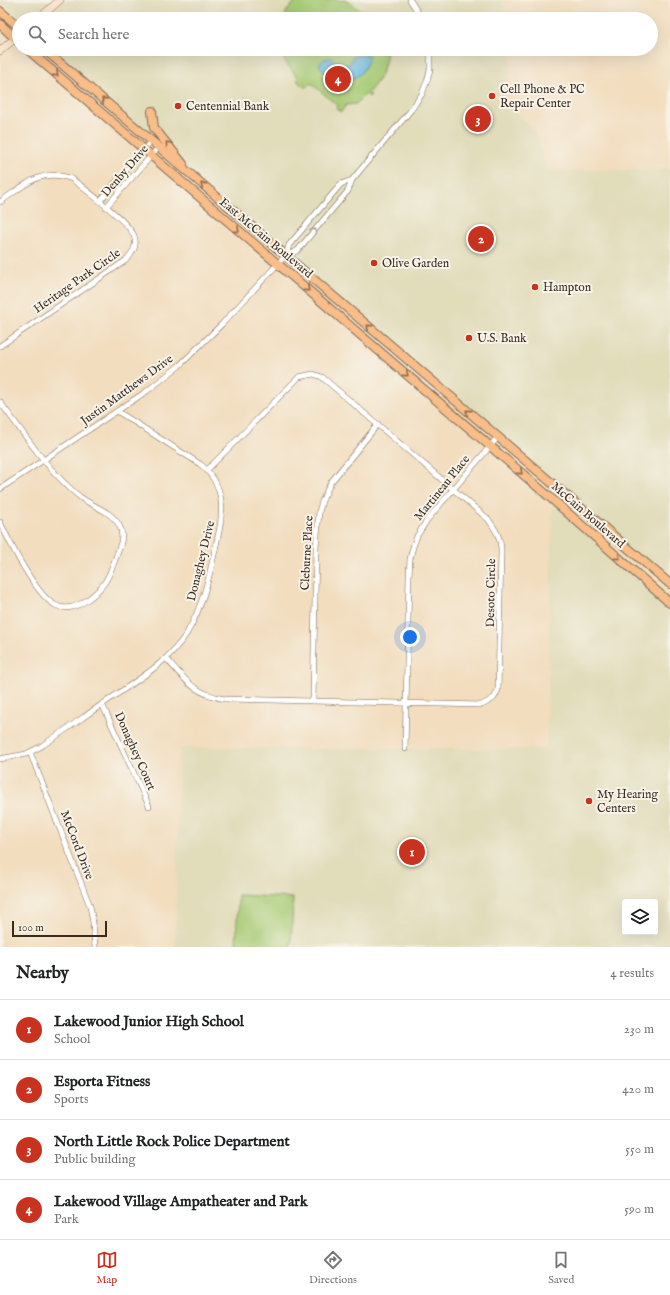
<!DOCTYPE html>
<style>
:root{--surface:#fff;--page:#f6f6f6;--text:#202124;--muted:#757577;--line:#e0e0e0;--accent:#c8321e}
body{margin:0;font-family:"IM FELL English",serif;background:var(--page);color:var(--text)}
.controls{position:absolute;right:12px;bottom:12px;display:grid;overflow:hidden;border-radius:4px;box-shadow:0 4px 16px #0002}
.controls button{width:36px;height:36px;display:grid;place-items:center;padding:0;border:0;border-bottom:1px solid var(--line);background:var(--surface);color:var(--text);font:20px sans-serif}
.scale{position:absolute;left:12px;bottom:10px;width:95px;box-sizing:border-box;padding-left:4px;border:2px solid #3b2a1e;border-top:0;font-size:11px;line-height:14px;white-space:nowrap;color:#3b2a1e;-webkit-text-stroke:3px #f7f3e8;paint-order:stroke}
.you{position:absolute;left:410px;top:637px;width:14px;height:14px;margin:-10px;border:3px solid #fff;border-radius:50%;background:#1a73e8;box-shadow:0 0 0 6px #1a73e833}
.badge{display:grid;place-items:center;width:26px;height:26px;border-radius:50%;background:var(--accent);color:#fff;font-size:13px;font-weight:700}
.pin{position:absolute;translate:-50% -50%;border:2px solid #fff;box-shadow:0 1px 4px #0006}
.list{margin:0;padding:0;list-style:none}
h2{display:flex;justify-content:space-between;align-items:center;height:52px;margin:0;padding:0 16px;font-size:17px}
h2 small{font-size:13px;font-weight:400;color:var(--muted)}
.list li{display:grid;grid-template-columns:26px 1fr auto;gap:12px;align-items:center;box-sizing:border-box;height:60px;padding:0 16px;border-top:1px solid var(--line)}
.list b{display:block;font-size:15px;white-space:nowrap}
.list p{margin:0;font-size:13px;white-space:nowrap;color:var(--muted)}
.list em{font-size:13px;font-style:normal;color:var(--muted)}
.icon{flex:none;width:22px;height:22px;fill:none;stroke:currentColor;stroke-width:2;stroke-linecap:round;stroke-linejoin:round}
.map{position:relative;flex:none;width:670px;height:947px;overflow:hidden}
.search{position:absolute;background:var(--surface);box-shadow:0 4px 16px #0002;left:12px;right:12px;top:12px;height:44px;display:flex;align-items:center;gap:10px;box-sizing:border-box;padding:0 14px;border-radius:22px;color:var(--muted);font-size:15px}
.sheet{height:292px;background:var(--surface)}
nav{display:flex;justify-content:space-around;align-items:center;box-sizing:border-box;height:56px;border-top:1px solid var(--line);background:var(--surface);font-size:11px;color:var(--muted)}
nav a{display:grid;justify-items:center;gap:2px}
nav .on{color:var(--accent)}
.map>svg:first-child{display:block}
.built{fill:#e1dcba;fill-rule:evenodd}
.green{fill:#a7cb75;stroke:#717a4a}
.water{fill:#67bce4;stroke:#517381}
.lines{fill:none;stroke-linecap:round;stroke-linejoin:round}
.street-casing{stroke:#7b6956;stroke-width:6}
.secondary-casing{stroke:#7b6956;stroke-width:8}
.primary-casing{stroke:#7b6956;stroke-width:10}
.street{stroke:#fff;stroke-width:5}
.secondary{stroke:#fce5cf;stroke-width:7}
.primary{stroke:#f8bd88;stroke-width:8}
.oneway{stroke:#906c4e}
.oneway2{stroke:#a79f9a}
.poi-dot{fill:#c8321e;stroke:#f7f3e8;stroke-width:1.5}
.labels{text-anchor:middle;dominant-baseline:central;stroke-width:4;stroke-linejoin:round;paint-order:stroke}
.poi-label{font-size:12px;fill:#3b2a1e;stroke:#f7f3e8;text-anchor:start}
.street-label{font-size:12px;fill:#3b2a1e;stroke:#f7f3e8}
</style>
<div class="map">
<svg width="670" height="947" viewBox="0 0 670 947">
<rect width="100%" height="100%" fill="#f7f3e8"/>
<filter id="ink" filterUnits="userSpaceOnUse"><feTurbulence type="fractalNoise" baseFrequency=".025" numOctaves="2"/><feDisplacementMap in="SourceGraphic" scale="8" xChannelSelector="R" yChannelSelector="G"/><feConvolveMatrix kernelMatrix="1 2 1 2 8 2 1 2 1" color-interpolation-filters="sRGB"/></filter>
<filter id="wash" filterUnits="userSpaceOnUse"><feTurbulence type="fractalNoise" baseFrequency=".012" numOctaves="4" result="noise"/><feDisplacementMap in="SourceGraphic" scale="16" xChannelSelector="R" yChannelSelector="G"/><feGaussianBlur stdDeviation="0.9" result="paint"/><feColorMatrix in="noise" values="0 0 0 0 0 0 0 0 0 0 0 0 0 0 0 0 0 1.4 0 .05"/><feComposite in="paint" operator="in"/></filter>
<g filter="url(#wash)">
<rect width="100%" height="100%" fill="#f2ddbe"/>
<path class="built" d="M0,0H502L507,19H19V27L0,12Z
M45,49H510L511,68L505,101L534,129L547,169L558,171L670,169V584Z
M553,500L670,601V947H175L179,748L546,749ZM625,902H655V932H625Z"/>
<path class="green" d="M293,0H345L368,15L365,19H285L286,12L294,3Z
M281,49H387C385,69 381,78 368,93L371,95L369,97L366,94L356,104L346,105L341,112L336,109L338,106L311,83L306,88L297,81L299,78L285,62Z
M238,895L293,898L291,947H236Z"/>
<path class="water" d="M369,55C368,59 367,64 365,67C355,87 327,83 319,64L324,59L332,58C340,69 348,68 354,56Z"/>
</g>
<g filter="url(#ink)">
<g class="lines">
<g class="street-casing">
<path id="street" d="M410,0L422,19
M100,201L151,141
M0,202C25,185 41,167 72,179C85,189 130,223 134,236C138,246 132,254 125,261L0,346
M106,207L159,147
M286,255L289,245L341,184L352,180L362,168L411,110L422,94L428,78L430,69V49
M0,402C25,435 48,471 80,497C92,506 111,511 119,525C125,536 120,546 116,557C113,565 110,574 105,582C95,596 73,615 55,605C35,594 10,543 0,522
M0,489L147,391L179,366L222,324L286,255L297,251L348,191L352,180
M166,658C185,680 194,694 225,699L482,705L494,698L498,690L501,551C501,538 496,530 488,519L322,377L313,374L299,377L207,470
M313,701L316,547L319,512L322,501L331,482L378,424
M102,704L149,806
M405,749L409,577L410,559L413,547L417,536L427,520L498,437
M30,752L90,906L93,923L95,947
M0,759L26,754L40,747C63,732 86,715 110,699C137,680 169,662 187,633C204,604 210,573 217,541C224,512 226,485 200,464L117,411"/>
</g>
<g class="secondary-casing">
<path id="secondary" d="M38,19L60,0
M0,51L19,35"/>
</g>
<g class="primary-casing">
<path id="primary" d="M0,11L19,27
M0,24L19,42
M27,49L553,500L670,603
M44,49L670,584
M152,111L154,128L183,164"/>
</g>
<use href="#street" class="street"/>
<use href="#secondary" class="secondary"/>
<use href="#primary" class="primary"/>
</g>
<defs><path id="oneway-chevron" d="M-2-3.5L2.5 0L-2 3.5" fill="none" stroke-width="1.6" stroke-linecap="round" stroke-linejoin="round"/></defs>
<g class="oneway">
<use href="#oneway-chevron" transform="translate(56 74) rotate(41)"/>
<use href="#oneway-chevron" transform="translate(104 100) rotate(-139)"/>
<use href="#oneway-chevron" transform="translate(168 144) rotate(-130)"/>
<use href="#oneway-chevron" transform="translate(203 185) rotate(-140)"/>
<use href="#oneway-chevron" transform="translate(237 230) rotate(41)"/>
<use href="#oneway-chevron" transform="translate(307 289) rotate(41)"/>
<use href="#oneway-chevron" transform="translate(369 327) rotate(-139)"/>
<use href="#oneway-chevron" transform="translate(406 374) rotate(41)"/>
<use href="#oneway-chevron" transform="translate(468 412) rotate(-139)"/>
<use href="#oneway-chevron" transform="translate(520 472) rotate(41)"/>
<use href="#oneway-chevron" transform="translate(618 557) rotate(41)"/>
</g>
<use class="oneway2" href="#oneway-chevron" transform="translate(314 231) rotate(-50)"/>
</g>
<g class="poi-dot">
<circle cx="492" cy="96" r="4"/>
<circle cx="178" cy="106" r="4"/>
<circle cx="374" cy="263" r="4"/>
<circle cx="535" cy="287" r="4"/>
<circle cx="469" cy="338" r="4"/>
<circle cx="589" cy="801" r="4"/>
</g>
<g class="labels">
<g class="poi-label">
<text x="500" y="89">Cell Phone &amp; PC<tspan x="500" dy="14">Repair Center</tspan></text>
<text x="186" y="106">Centennial Bank</text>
<text x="382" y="263">Olive Garden</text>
<text x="543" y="287">Hampton</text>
<text x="477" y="338">U.S. Bank</text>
<text x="597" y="794">My Hearing<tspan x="597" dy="14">Centers</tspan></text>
</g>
<g class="street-label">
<text transform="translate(125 171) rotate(-49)">Denby Drive</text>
<text transform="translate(266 238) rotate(40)">East McCain Boulevard</text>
<text transform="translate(77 281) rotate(-35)">Heritage Park Circle</text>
<text transform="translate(127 390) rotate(-36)">Justin Matthews Drive</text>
<text transform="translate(442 488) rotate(-51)">Martineau Place</text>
<text transform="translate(588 515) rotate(41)">McCain Boulevard</text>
<text transform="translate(307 553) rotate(-87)">Cleburne Place</text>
<text transform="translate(201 561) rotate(-76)">Donaghey Drive</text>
<text transform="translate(491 593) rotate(-89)">Desoto Circle</text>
<text transform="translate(135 751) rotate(66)">Donaghey Court</text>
<text transform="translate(77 845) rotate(69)">McCord Drive</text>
</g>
</g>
</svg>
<div class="controls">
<button><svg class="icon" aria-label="layers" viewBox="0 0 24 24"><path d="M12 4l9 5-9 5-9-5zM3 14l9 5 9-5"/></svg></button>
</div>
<div class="scale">100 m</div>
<div class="you"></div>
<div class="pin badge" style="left:412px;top:852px">1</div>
<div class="pin badge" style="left:481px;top:239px">2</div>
<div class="pin badge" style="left:478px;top:119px">3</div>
<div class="pin badge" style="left:338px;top:79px">4</div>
<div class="search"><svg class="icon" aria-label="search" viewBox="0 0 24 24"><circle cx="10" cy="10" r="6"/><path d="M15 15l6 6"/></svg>Search here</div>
</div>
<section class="sheet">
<h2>Nearby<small>4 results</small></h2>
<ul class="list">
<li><span class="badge">1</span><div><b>Lakewood Junior High School</b><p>School</p></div><em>230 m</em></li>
<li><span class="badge">2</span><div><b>Esporta Fitness</b><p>Sports</p></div><em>420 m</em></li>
<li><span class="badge">3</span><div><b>North Little Rock Police Department</b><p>Public building</p></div><em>550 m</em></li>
<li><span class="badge">4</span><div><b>Lakewood Village Ampatheater and Park</b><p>Park</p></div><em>590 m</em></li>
</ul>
</section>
<nav>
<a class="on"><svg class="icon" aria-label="map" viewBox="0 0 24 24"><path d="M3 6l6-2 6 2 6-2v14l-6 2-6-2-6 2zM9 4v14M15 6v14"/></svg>Map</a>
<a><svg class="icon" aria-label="directions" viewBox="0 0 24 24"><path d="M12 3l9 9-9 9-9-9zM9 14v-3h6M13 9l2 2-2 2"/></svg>Directions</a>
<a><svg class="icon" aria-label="saved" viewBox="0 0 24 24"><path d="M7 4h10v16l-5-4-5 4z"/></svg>Saved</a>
</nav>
